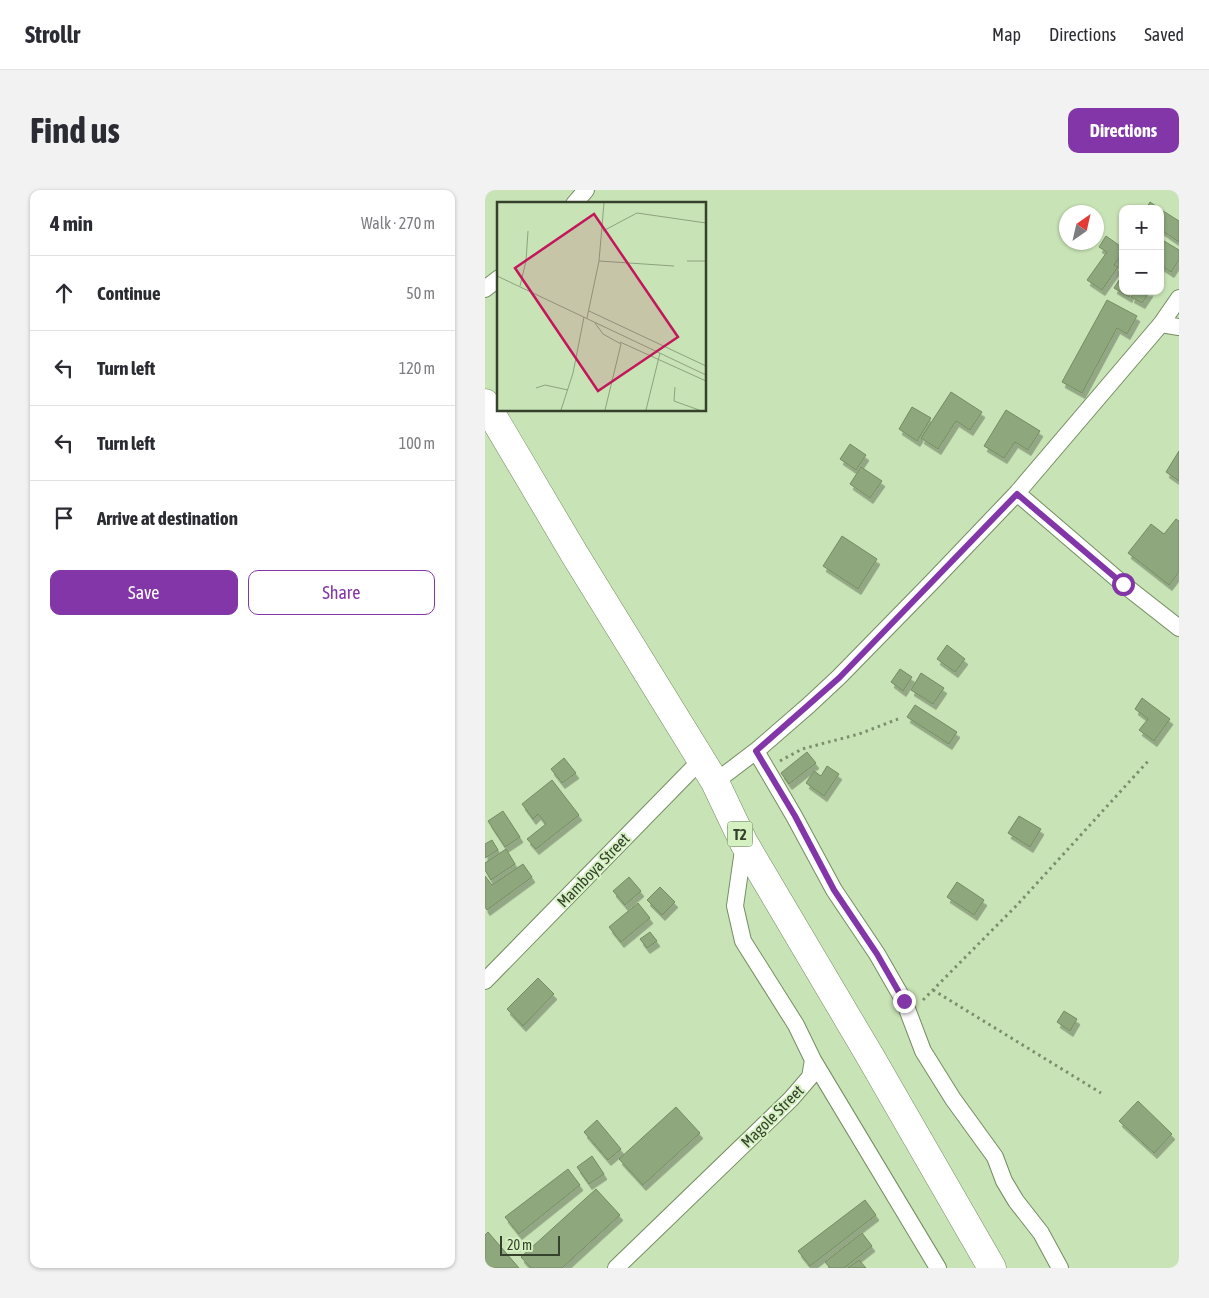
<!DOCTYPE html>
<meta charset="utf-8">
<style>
:root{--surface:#fff;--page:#f2f2f3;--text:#2b2b33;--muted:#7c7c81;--line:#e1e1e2;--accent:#8236a7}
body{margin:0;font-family:"Asap Condensed",sans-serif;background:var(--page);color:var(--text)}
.controls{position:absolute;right:15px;top:15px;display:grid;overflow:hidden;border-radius:10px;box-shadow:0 1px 4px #0004}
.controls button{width:45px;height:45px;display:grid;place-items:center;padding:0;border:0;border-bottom:1px solid var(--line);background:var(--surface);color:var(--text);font:25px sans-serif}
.compass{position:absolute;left:574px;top:15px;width:45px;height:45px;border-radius:50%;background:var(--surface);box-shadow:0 1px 4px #0004;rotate:34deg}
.scale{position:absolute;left:15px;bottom:12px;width:60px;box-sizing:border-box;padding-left:5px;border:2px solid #35402d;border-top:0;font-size:14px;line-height:18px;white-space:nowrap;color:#35402d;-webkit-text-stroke:4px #d5f1c1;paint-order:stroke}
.stop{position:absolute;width:15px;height:15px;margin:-11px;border:4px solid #8236a7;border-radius:50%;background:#fff}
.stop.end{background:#8236a7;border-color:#fff;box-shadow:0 1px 5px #0008}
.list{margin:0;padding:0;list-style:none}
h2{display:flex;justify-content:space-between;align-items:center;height:65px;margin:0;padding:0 20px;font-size:21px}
h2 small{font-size:16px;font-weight:400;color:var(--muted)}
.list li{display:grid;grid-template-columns:32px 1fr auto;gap:15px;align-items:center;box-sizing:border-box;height:75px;padding:0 20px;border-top:1px solid var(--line)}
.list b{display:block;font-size:19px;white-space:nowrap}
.list em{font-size:16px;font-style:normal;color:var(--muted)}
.actions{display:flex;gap:10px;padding:15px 20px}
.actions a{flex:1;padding:11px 0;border:1px solid var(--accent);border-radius:10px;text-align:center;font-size:18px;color:var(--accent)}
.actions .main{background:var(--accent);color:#fff}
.icon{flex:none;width:28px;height:28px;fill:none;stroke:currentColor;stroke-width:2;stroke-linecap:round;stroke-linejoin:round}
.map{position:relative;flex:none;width:694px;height:1078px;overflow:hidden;border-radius:10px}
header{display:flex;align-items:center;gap:30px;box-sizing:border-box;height:70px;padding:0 25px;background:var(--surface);border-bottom:1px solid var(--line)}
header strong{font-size:24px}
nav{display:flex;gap:28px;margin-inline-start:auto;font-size:18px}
.intro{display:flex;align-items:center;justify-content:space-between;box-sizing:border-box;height:120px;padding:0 30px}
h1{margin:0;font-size:35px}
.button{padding:12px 22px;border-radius:10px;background:var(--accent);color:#fff;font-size:18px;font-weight:700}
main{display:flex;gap:30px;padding:0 30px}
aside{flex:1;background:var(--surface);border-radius:10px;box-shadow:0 1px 4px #0004}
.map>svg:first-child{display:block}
.building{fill:#8ea77b;stroke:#748c61;filter:url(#shadow)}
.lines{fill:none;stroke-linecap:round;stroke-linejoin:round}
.minor-casing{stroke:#748d61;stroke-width:18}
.trunk-casing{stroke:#748d61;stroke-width:29}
.path{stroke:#7c8e6e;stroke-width:3;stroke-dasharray:2.5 4;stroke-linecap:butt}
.minor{stroke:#fff;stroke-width:16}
.trunk{stroke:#fff;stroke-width:28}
.route{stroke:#8236a7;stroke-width:6}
.labels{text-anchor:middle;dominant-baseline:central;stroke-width:4;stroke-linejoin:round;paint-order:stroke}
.shield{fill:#d5f1c1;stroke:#657559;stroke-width:1}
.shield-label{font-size:15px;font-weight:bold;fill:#35402d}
.street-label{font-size:16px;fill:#35402d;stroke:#d5f1c1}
.inset-road{fill:none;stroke:#8da27f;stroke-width:1}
.view{fill:#c2185b;fill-opacity:0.15;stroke:#c2185b;stroke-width:2.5}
.inset-edge{fill:none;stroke:#35402d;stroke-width:2.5}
</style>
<header>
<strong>Strollr</strong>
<nav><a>Map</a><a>Directions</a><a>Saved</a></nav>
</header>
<div class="intro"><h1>Find us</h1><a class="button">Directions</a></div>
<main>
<aside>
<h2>4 min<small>Walk · 270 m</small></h2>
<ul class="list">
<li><svg class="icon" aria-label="ahead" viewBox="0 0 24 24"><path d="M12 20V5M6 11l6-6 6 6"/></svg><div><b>Continue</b></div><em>50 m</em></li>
<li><svg class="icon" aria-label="left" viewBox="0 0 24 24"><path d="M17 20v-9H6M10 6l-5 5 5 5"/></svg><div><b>Turn left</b></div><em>120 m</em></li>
<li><svg class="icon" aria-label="left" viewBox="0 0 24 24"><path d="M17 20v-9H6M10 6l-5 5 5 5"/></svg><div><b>Turn left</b></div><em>100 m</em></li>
<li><svg class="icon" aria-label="arrive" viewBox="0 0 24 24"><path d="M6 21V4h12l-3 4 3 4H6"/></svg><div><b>Arrive at destination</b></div></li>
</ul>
<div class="actions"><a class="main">Save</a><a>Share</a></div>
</aside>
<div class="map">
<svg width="694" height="1078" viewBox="0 0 694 1078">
<defs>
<filter id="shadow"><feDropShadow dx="3" dy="5.5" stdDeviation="0" flood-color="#0004"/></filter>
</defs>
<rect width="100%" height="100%" fill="#c8e3b5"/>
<path class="building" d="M665,12L675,19H661Z
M675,19L694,31V52L675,39Z
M621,46L638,58V63L629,75L633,77L617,100L602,90L622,62L614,57Z
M679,51L694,60V70L686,82L675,75V56Z
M638,84V101H647L644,107L629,98Z
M650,101H665L657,113L646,107Z
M622,110L652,126L642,144L632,138L597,203L577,192Z
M466,202L497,222L485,240L471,231L453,259L436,248Z
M427,217L446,228L432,251L414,239Z
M521,220L555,241L543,260L530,252L519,268L499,256Z
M365,254L381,265L371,280L355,269Z
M694,261V291L681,282Z
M376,277L397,291L385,308L365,294Z
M691,329L694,331V382L684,395L643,363L666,334L679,344Z
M357,346L392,369L373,399L338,376Z
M462,455L480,469L470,482L452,469Z
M415,479L427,487L418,501L406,492Z
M436,483L459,498L448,514L426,500Z
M657,508L685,529L669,551L654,540L663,529L650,519Z
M430,515L472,542L464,554L422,527Z
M322,562L331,573L304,594L296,583Z
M79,568L91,583L77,593L66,579Z
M342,576L354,584L339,606L321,593L329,581L336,586Z
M67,590L94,625L51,659L42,649L61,634L53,624L48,629L37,614Z
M18,621L35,647L20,657L3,631Z
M534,626L556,639L545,657L523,643Z
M7,650L13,660L0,668V654Z
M21,659L30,674L6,690L0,680V673Z
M38,674L47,687L2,720L0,717V686L7,695Z
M144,687L156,701L140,715L128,701Z
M472,692L499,710L489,725L462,707Z
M175,697L190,712L177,725L162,710Z
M153,713L165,728L136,752L124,737Z
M165,742L172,751L162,758L155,749Z
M53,788L69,804L38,836L22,819Z
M579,821L592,829L585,841L572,832Z
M653,911L687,944L669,963L634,931Z
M191,917L215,943L158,995L134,969Z
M112,930L136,959L123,970L99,942Z
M107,966L119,984L104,994L92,977Z
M83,979L95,995L34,1044L20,1027Z
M111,999L135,1025L77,1078H46L36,1067Z
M380,1010L391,1025L325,1076L313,1061Z
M3,1042L34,1078H0V1045Z
M377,1043L387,1056L359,1078H345L340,1072Z
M374,1070L381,1078H363Z"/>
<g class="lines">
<g class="minor-casing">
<path id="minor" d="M89,14L101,0
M0,99L14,88
M676,134L694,137
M532,303L638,394L694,438
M271,561L309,626L349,700L392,764L419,811L438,861L468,909L510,967L519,991L531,1011L556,1043L575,1078
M230,592L271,561L324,515L354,487L446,393L532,303L676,134L694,108
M0,791L216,570
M328,870L453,1078
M131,1078L306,909L325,887L328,870L311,835L258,751L250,716L259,653"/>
</g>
<g class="trunk-casing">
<path id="trunk" d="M0,213L90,365L230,592L259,653L385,866L507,1078"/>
</g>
<path class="path" d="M295,571L317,559L374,544L413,529
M448,800L616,903
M438,810L533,714L665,569"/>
<use href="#minor" class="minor"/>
<use href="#trunk" class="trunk"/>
</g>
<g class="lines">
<path class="route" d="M419,811L392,764L349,700L310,626L271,561L354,488L532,304L638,394"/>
</g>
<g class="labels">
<rect class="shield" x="242.5" y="631.5" width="25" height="25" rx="4"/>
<g class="shield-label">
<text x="255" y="644">T2</text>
</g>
<g class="street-label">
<text transform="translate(108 680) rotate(-46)">Mamboya Street</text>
<text transform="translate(287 926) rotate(-45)">Magole Street</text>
</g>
</g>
<g transform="translate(12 12)">
<rect width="209" height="209" fill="#c8e3b5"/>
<path class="inset-road" d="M106,29L140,11L209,21M102,59L177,64M190,59H209M0,74L209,173M23,84L29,59L31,29M92,109L209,164M90,116L102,59L107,1M98,121L106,132L124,142L108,208M123,140L209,179M178,185L177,199L202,208M39,186L48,183L71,188M64,208L76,171L87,115M149,208L163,151"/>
<path class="view" d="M97,12L181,135L101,189L18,66Z"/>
<rect width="209" height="209" class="inset-edge"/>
</g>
</svg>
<div class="controls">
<button>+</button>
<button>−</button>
</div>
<svg class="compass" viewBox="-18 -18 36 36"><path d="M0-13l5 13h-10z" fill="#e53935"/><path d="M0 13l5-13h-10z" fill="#7c7c81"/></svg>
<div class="scale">20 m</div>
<div class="stop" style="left:638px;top:394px"></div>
<div class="stop end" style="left:419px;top:811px"></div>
</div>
</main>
